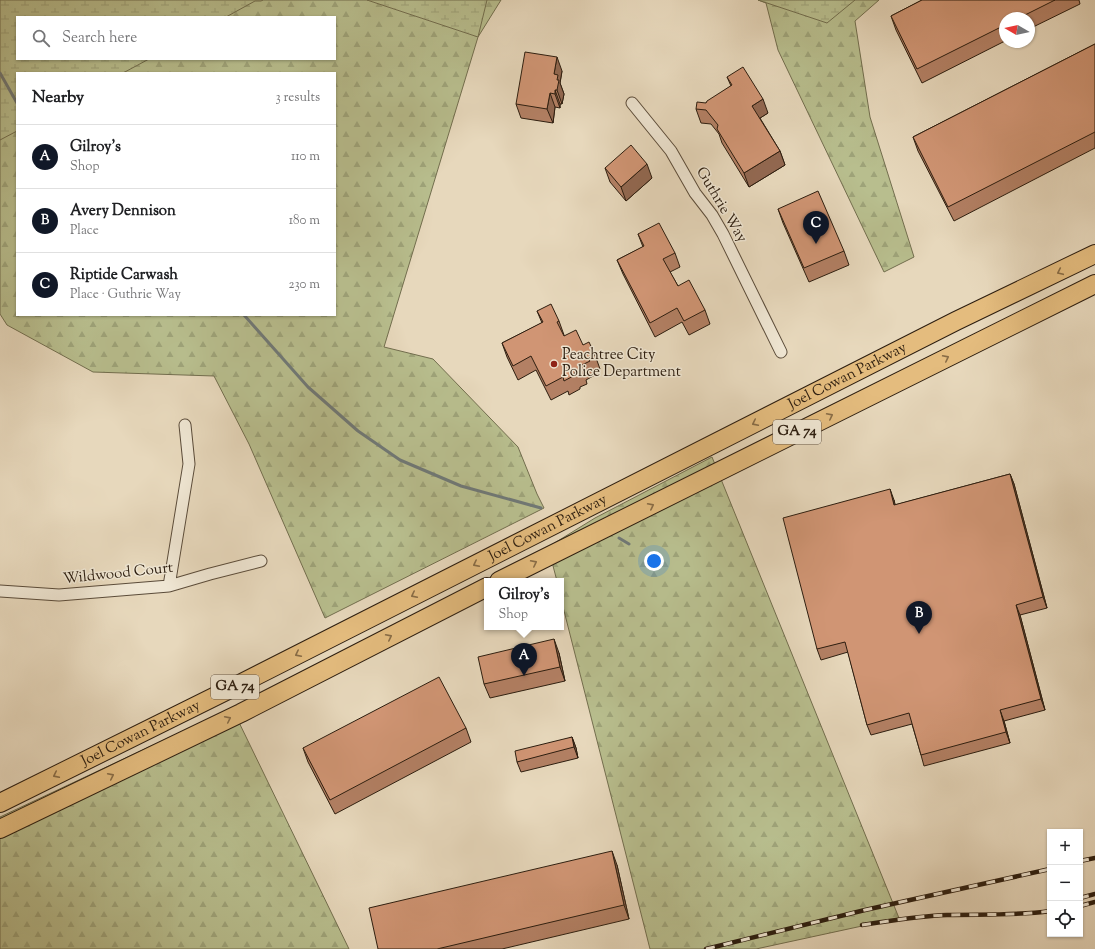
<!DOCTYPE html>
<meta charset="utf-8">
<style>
:root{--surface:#fff;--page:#f6f6f6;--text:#202124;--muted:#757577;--line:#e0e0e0;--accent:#111827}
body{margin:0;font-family:"Sorts Mill Goudy",serif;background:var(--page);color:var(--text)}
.controls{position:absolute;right:12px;bottom:12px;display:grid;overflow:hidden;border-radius:0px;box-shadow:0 1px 3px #0004}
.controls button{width:36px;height:36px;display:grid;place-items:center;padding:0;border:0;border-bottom:1px solid var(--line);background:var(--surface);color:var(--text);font:20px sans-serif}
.compass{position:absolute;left:999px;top:12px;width:36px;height:36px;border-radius:50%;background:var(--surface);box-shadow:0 1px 3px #0004;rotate:279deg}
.you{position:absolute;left:654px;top:561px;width:14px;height:14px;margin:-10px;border:3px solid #fff;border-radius:50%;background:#1a73e8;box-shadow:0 0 0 6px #1a73e833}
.badge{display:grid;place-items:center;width:26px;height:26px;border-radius:50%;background:var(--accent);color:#fff;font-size:13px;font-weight:700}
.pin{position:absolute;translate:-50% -33px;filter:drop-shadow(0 1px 2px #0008)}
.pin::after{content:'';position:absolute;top:21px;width:14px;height:12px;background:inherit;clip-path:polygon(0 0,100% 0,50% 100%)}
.popup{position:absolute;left:484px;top:578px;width:80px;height:52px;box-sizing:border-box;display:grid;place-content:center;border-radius:0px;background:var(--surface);filter:drop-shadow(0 1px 3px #0005);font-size:13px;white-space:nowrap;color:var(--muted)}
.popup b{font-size:15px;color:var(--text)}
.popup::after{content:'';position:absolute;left:50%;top:100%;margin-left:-8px;border:8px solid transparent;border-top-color:var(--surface)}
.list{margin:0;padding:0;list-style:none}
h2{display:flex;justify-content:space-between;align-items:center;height:52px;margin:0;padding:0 16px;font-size:17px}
h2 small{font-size:13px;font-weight:400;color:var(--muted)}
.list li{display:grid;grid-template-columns:26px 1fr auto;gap:12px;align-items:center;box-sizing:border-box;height:64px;padding:0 16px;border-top:1px solid var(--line)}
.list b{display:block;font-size:15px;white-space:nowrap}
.list p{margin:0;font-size:13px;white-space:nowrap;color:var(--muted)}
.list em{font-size:13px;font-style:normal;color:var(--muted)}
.icon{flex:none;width:22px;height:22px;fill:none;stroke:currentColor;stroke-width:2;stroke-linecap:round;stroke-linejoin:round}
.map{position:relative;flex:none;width:1095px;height:949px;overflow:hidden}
.search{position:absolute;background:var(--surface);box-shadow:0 1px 3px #0004;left:16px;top:16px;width:320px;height:44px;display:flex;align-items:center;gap:10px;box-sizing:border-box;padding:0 14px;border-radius:0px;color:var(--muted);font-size:15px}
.panel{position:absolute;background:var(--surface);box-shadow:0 1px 3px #0004;left:16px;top:72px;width:320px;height:244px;border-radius:0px}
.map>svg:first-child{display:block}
.forest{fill:url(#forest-firs);stroke:#726e4e;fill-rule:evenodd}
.wetland{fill:url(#wetland-marsh);stroke:#726e4e}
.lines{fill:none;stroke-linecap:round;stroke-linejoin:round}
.stream{stroke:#707977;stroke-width:3}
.street-casing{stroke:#5b4c3a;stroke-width:13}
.primary-casing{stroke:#2c1d0f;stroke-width:20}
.street{stroke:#efe6d3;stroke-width:11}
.primary{stroke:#e4bc7e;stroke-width:18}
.rail-casing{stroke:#2c1d0f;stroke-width:4.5}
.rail{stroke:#efe6d3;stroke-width:3;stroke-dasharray:9;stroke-linecap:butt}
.wall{fill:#b38064;stroke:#2c1d0f}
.shaded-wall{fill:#926851;stroke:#2c1d0f}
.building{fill:#d09574;stroke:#2c1d0f}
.oneway{stroke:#886c46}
.poi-dot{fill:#8f2418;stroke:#efe6d3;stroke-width:1.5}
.labels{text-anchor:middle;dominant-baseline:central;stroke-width:3;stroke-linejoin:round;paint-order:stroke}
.shield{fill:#efe6d3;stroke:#66594a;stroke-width:1}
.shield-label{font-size:14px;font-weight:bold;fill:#2c1d0f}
.street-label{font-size:15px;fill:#2c1d0f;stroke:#efe6d3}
.poi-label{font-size:15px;fill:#2c1d0f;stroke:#efe6d3;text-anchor:start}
</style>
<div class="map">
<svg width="1095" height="949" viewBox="0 0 1095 949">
<defs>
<pattern id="forest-firs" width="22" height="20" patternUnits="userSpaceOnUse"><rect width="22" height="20" fill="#b8be8e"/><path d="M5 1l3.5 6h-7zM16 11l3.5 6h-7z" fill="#9ea379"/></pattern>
<pattern id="wetland-marsh" width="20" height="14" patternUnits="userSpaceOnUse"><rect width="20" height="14" fill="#b8be8e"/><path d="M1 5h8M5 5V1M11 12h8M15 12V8" fill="none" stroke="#9ea379"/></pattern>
</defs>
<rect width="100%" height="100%" fill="#e7d8bc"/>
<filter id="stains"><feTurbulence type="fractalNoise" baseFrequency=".005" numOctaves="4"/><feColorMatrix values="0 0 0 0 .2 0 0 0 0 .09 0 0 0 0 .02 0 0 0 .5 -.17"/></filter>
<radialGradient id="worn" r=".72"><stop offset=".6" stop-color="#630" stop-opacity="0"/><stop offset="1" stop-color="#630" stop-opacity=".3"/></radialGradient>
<path class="forest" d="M0,0H501L478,37L384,347L433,359L518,447L537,494L544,508L325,618L249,444L214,376L93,372L7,325L0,314ZM17,17H335V59H17ZM17,73H335V315H17Z
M758,0H879L855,21L870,117L914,257L884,272L778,50L766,3Z
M712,457L899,918L756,949H650L561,599V581H557L548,547L595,518Z
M232,708L349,949H0V817Z"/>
<path class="wetland" d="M0,0H263L261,1H255L226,17H17V59H149L123,73H17V131L0,140Z
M367,0H487L478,37Z
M758,0H855L827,23Z"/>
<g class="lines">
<path class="stream" d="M0,73L17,103
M244,315L308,387L358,431L400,460L461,486L541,508
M619,538L629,544"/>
<g class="street-casing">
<path id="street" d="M632,103L671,151L695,193L712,215L723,234L781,352
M169,586L189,464L185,425
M0,591L59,595L169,586L210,574L261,561"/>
</g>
<g class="primary-casing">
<g id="primary">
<path d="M499,581L1095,284"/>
<path id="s1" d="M0,803L230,689L956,321L1095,254"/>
<path d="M0,829L241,713L487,587"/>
</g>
</g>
<use href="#street" class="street"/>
<use href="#primary" class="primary"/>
<g class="rail-casing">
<path id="rail" d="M1080,861L1095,858
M1080,898L1095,894
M1080,906L1095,902
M862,925C890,921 918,916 947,915C981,914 1016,916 1050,911
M706,949L865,910L1050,869"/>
</g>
<use href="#rail" class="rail"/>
</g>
<path class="wall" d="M922,0H1079L1080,4L1029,29V18H1005V41L922,83L896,30L891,16Z
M1095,44V148L954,221L918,151L913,137Z
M562,71L560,83L564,94L562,104H560V108L555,107L553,123L521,118L516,104Z
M727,77L768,113L760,118L780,151L785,165L749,187L722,143L719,134L711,124L701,123L696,109L706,103L731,86Z
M605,168L652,178L626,201L610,182Z
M778,209L844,251L849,265L809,282L783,223Z
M638,234L675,253L680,267L670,272L678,286L705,310L710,324L689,335L682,322L655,337L623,274L617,260L643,247Z
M537,311L559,321L564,335V336L583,345L595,355L600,369L594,372L595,375L586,380L587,384L580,387V389L569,395L568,391L551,400L536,370L518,380L507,357L502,343L542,323Z
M1010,474L1014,484L1047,608L1020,615L1045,710L1004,721L1010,743L924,766L921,755L912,724L871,735L867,725L848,652L821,660L817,649L894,500L895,505Z
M559,653L565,681L490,698L484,684Z
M466,728L471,742L335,814L308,762L303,748Z
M572,737L576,748L578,758L521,772L517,762Z
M617,865L629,919L502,949H378Z"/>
<path class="shaded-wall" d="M557,57L562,71L560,83L564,94L562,104L557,90L554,74Z
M555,90L560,104V108L555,94Z
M550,93L555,107L553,123L547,109Z
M763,99L768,113L757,120L752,106Z
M780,151L785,165L749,187L744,173Z
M647,164L652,178L626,201L621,187Z
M1010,474L1014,484L1047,608L1043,597Z
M890,489L894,500L898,516L894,505Z
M1016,605L1020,615L1045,710L1041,699Z
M554,639L559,653L565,681L560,667Z
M1000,710L1004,721L1010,743L1006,732Z
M572,737L576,748L578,758L574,747Z
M612,851L617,865L629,919L624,905Z"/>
<path class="building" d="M922,0H1055L1019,18H1005V25L917,69L891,16Z
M1095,44V132L948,207L913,137Z
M525,52L557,57L554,74L558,75L557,80H559L557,90H555V94L550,93L547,109L516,104Z
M743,67L763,99L752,106L780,151L744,173L717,129L718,125L706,110L696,109L697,102L706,103L707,101L732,85L727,77Z
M631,145L647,164L621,187L605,168Z
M818,191L844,251L804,268L778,209Z
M659,223L675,253L663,259L678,286L689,280L705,310L684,321L677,308L650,323L617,260L644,246L638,234Z
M551,304L559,321L557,322L564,336L576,330L583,345L589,342L595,355L588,358L590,361L580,366L582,370L574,373L575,375L564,381L563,377L546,386L531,356L513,366L502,343L543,322L537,311Z
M1010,474L1043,597L1016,605L1041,699L1000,710L1006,732L921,755L909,713L867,725L845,642L817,649L783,518L890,489L894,505Z
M554,639L560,667L484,684L478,657Z
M439,677L466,728L330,800L303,748Z
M572,737L574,747L517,762L515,751Z
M612,851L624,905L437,949H378L369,908Z"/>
<defs><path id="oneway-chevron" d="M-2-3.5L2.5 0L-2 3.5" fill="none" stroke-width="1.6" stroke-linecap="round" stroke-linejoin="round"/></defs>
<g class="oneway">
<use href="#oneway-chevron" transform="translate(1060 272) rotate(155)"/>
<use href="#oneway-chevron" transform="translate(946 358) rotate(-27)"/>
<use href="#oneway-chevron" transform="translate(830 416) rotate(-27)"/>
<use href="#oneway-chevron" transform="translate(755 423) rotate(154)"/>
<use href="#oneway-chevron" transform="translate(651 506) rotate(-27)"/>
<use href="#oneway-chevron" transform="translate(534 563) rotate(-27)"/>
<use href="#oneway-chevron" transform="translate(476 564) rotate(153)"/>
<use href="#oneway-chevron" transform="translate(414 595) rotate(153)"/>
<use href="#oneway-chevron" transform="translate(389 637) rotate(-27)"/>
<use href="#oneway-chevron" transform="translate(298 654) rotate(153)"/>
<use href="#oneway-chevron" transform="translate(228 719) rotate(-26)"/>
<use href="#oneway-chevron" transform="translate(56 775) rotate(154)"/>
<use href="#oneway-chevron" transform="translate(111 776) rotate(-26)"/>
</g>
<circle class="poi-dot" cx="554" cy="364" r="4"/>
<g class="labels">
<g class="shield">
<rect x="773" y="420" width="48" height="24" rx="3"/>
<rect x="211" y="675" width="48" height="24" rx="3"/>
</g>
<g class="shield-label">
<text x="797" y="432">GA 74</text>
<text x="235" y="687">GA 74</text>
</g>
<g class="street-label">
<text transform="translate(721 205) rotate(59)">Guthrie Way</text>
<text stroke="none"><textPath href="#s1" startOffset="949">Joel Cowan Parkway</textPath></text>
<text stroke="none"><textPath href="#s1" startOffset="613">Joel Cowan Parkway</textPath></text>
<text transform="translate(118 574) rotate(-6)">Wildwood Court</text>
<text stroke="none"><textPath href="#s1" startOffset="157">Joel Cowan Parkway</textPath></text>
</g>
<g class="poi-label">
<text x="562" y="355">Peachtree City<tspan x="562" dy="17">Police Department</tspan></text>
</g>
</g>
<rect width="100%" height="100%" filter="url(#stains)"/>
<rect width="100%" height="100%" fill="url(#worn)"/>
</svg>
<div class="controls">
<button>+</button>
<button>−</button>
<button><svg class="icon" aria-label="locate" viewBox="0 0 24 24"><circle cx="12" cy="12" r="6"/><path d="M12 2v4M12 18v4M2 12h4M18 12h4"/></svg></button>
</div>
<svg class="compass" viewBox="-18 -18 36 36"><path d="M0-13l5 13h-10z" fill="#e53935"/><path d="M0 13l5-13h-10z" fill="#757577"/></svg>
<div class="you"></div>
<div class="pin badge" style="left:524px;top:676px">A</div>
<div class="popup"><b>Gilroy's</b>Shop</div>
<div class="pin badge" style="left:919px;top:634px">B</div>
<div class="pin badge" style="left:816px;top:244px">C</div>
<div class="search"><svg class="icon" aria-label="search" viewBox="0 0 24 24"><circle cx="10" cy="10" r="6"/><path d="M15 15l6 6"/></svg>Search here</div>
<section class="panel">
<h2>Nearby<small>3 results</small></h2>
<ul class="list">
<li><span class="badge">A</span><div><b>Gilroy's</b><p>Shop</p></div><em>110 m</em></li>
<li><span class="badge">B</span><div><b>Avery Dennison</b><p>Place</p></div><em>180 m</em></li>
<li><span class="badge">C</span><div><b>Riptide Carwash</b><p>Place · Guthrie Way</p></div><em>230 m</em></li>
</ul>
</section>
</div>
